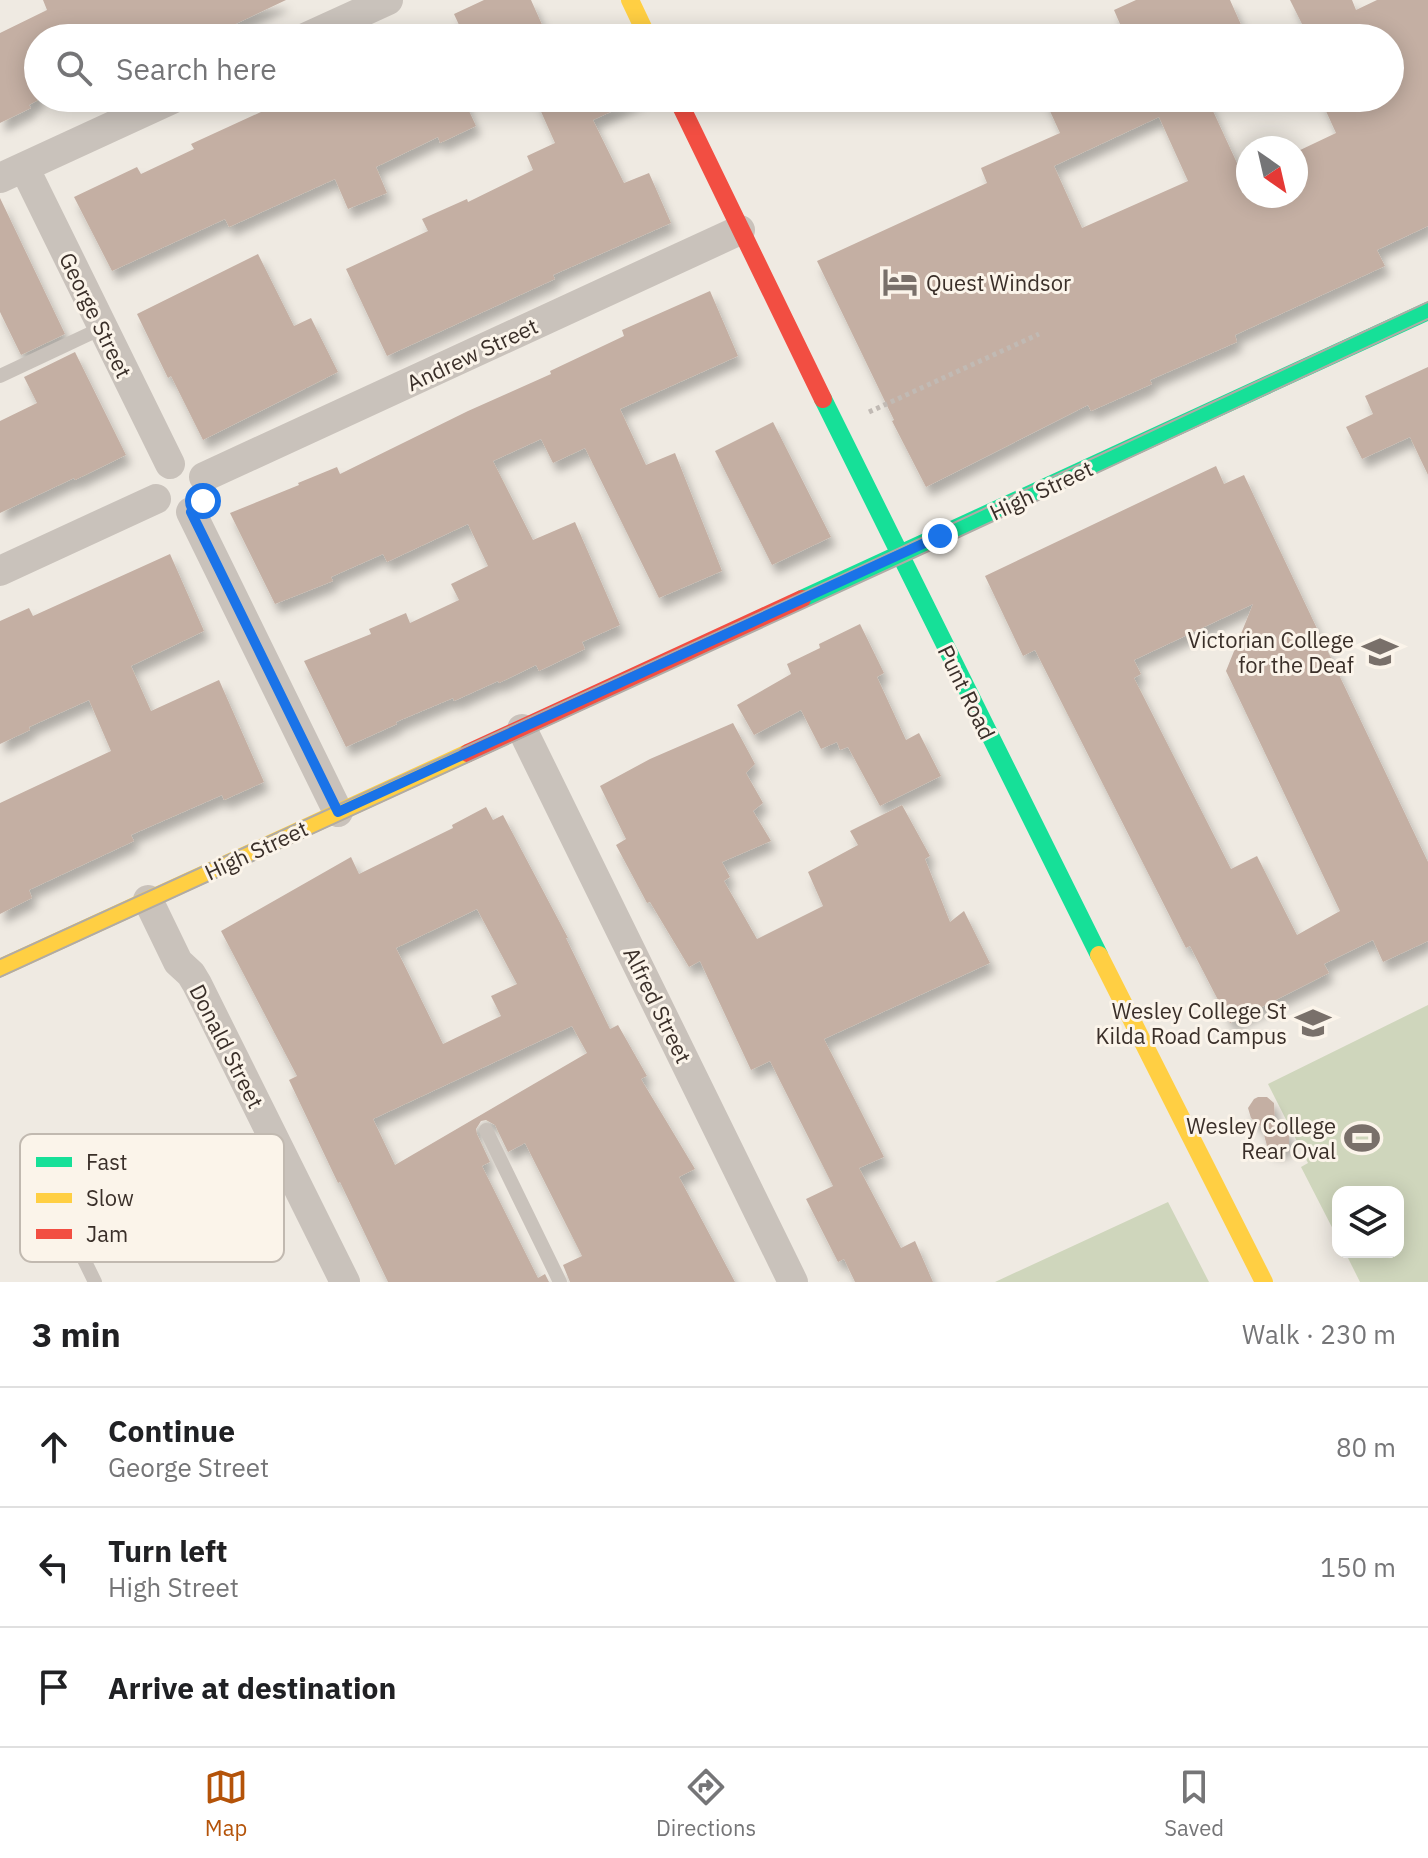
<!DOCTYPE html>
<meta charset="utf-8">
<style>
:root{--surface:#fff;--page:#f2f2f2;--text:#202124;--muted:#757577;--line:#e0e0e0;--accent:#b45309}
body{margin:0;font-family:"IBM Plex Sans",sans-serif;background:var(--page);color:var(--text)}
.controls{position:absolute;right:24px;bottom:24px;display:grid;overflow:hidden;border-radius:16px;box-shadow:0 4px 20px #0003}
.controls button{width:72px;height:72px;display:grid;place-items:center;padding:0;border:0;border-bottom:2px solid var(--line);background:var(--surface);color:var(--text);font:40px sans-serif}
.compass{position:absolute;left:1236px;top:136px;width:72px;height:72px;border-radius:50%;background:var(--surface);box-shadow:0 4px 20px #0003;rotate:146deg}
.stop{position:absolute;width:24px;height:24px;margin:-18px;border:6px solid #1a73e8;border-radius:50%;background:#fff}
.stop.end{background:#1a73e8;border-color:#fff;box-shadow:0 2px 8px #0008}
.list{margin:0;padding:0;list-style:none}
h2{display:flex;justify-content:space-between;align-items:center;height:104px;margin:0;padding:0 32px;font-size:34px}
h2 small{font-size:26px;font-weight:400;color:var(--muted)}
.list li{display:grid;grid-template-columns:52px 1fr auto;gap:24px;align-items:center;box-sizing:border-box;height:120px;padding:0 32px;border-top:2px solid var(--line)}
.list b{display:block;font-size:30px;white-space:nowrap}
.list p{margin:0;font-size:26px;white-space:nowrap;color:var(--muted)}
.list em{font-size:26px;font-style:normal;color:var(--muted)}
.icon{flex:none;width:44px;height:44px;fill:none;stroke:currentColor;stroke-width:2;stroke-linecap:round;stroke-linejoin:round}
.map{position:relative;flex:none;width:1428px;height:1282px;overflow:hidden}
.search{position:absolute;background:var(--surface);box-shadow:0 4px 20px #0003;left:24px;right:24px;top:24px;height:88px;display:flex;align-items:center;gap:20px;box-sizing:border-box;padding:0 28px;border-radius:44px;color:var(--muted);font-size:30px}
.sheet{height:464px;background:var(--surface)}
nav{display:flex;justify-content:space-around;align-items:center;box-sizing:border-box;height:112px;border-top:2px solid var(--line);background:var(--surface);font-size:22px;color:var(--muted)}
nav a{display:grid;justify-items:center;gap:4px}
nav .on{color:var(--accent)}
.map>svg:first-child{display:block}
.green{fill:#cfd6bc}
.building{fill:#c4afa3;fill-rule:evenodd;filter:url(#shadow)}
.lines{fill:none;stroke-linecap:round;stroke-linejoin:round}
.path{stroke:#c1bab4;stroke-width:5;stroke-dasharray:4 4;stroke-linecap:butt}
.lane{stroke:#c9c2bb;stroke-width:14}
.street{stroke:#c9c2bb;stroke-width:30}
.fast{stroke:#16e098;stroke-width:18}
.slow{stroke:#ffcf43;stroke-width:18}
.jam{stroke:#f24e42;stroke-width:18}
.tram{stroke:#b0aba6;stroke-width:2}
.route{stroke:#1a73e8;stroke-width:10}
.labels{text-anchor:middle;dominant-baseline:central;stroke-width:6;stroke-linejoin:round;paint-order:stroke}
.poi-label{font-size:22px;fill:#3a2f29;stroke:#fbf4ea;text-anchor:end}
.street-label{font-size:22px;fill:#3a2f29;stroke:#fbf4ea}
.key{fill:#fbf4ea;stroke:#c1b9b0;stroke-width:2}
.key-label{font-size:22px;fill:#3a2f29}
</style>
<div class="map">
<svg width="1428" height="1282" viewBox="0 0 1428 1282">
<defs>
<filter id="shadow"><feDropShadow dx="5" dy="9" stdDeviation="4" flood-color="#0004"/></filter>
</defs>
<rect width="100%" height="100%" fill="#efeae2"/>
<path class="green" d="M1428,1005V1282H1360L1345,1252H1398V1192H1338V1239L1301,1167L1308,1163L1268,1084Z
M1168,1202L1209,1282H995Z"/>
<path class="building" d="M43,0H286L206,38H38V100L29,105L31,108L0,123V33L47,10Z
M484,0H531L548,38H465L454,14Z
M1136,0H1230L1247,38H1126L1114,10Z
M1290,0H1352L1356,10L1377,0H1428V226L1377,250L1385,266L1235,335L1237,342L1150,380L1152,384L1091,411L1088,405L926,487L892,421L894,420L817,261L987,183L981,168L1060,133L1044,98H1207L1248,187V196H1296V152L1336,133L1320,98H1390V38H1309ZM1159,117L1188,181L1082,228L1054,166Z
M271,98H463L476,126L440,143L438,137L376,167L387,193L348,209L335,179L229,227L225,219L112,271L74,197L137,167L141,174L194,149L191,144L274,106Z
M535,98H641L593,120L624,183L649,173L671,223L553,275L555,279L387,356L346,269L428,231L422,219L467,199L468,202L533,170L527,156L555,143Z
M0,198L65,334L21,355L0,312Z
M258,254L294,326L311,318L338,372L203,440L171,376L168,378L137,314Z
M710,291L738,356L620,409L646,465L675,453L722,571L659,598L585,448L553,463L541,439L493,461L533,540L575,522L620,625L582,642L585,649L539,671L536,665L499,683L498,681L454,701L453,698L396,722L397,724L346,747L304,661L371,634L369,629L406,613L410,623L459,600L451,584L488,566L468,524L387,562L383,554L331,577L333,581L275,604L230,513L299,485L298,483L337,467L340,474L468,411L551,374L550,371L624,336L622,330Z
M75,352L126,455L75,480L74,478L0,513V421L37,403L24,377Z
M1428,367V475L1410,437L1362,459L1346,427L1373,414L1365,396Z
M773,422L831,537L772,565L715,451Z
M1216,466L1224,484L1244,475L1428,862V941L1383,962L1373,940L1324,964L1329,973L1230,1023L1190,946L1186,948L1035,650L1023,656L985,576ZM1253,604L1226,671L1340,911L1297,935L1257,856L1231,869L1134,678L1141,674L1134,660Z
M170,554L204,631L131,666L151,711L219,680L264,782L224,800L222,795L131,835L134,841L29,890L32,898L0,914V803L111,751L89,700L29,727L30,730L0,744V621L29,608L33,616Z
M860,624L884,673L877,677L906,740L919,733L941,776L880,806L848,747L840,750L837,742L821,749L801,710L754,735L737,705L791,674L787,664L820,648L819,644Z
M733,723L755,764L746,773L763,803L753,811L771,841L722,862L730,877L724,881L757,939L823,906L808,872L858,845L850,831L902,805L930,856L925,859L950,922L964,911L990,963L824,1039L884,1157L859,1168L901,1248L915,1241L933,1282H855L844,1259L838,1262L806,1199L833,1186L770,1061L751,1070L700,961L689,967L650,902L647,903L616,845L626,839L600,786L650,759Z
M486,807L493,820L503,815L568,938H566L610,1029L618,1025L647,1076L641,1079L695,1169L679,1177L735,1282H570L563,1265L582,1256L525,1143L508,1152L495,1125L486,1120L481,1121L476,1129L477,1134L490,1162L482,1166L538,1278L545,1274L549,1282H388L340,1182L338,1183L289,1080L297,1076L221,931L351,857L359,874L453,828L452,825ZM477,909L517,984L491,996L501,1016L443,1044L396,948ZM572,1026L587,1053L395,1165L373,1119Z
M1258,1097H1267L1274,1103L1275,1121L1289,1131V1144L1282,1150H1273L1267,1146L1262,1127L1251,1118L1248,1108L1254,1099Z"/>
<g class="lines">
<path class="path" d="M869,412L1039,334"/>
<path class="lane" d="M0,376L102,328
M486,1130L560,1282
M70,1231L95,1282"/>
<path class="street" d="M305,38L388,0
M24,167L170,464
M0,178L174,98
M204,477L740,230
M191,512L338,812
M0,571L156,499
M522,729L793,1282
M148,900L178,962L191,974L197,984L345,1282"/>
<path class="fast" d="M823,399L1099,955
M802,599L1428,311"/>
<path class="slow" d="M630,0L648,38
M1099,955L1264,1282
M0,968L468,753"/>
<path class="jam" d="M677,98L823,399
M468,753L802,599"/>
<path class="tram" d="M0,959L844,574L1428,302
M0,977L944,544L1428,319"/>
</g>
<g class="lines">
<path class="route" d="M203,501L191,512L338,812L940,536"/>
</g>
<defs>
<g id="hotel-bare" transform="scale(2.76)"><path d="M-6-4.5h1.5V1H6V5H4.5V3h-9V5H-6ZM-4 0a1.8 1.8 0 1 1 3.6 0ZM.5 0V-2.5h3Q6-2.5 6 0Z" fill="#79706a" stroke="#fbf4ea" stroke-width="2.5" paint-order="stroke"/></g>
<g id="school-bare" transform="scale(2.76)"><path d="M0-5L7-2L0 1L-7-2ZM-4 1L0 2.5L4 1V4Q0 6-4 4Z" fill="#79706a" stroke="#fbf4ea" stroke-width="2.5" paint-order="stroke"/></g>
<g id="stadium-bare" transform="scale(2.76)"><path d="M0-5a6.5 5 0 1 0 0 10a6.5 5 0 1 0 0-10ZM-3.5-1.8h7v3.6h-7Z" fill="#79706a" stroke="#fbf4ea" stroke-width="2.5" paint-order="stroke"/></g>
</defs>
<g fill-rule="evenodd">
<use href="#hotel-bare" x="900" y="282"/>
<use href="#school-bare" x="1380" y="652"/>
<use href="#school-bare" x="1313" y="1023"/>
<use href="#stadium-bare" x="1362" y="1138"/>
</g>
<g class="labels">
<g class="poi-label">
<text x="926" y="282" text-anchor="start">Quest Windsor</text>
<text x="1354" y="639">Victorian College<tspan x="1354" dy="25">for the Deaf</tspan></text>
<text x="1287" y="1010">Wesley College St<tspan x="1287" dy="25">Kilda Road Campus</tspan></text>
<text x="1336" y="1125">Wesley College<tspan x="1336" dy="25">Rear Oval</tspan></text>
</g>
<g class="street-label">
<text transform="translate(96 315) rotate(64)">George Street</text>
<text transform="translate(472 354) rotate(-25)">Andrew Street</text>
<text transform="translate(1041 490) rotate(-25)">High Street</text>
<text transform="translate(967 692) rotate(64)">Punt Road</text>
<text transform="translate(256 850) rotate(-25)">High Street</text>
<text transform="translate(658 1005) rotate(64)">Alfred Street</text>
<text transform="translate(227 1046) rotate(63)">Donald Street</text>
</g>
</g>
<rect x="20" y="1134" width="264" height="128" rx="12" class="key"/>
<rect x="36" y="1157" width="36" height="10" fill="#16e098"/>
<rect x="36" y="1193" width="36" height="10" fill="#ffcf43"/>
<rect x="36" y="1229" width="36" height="10" fill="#f24e42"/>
<g class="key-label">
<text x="86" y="1170">Fast</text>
<text x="86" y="1206">Slow</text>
<text x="86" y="1242">Jam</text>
</g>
</svg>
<div class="controls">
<button><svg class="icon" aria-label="layers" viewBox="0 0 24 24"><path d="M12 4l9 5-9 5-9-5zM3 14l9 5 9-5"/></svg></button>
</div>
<svg class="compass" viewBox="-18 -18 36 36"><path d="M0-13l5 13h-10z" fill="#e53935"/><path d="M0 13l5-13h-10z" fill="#757577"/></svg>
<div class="stop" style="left:203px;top:501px"></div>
<div class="stop end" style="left:940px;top:536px"></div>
<div class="search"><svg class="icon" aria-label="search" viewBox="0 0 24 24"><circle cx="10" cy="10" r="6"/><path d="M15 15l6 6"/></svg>Search here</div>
</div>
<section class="sheet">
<h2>3 min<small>Walk · 230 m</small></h2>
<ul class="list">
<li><svg class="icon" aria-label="ahead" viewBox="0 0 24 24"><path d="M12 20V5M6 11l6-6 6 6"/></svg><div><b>Continue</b><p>George Street</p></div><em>80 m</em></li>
<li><svg class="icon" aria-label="left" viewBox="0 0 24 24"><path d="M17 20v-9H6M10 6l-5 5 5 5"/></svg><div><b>Turn left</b><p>High Street</p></div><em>150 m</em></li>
<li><svg class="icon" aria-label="arrive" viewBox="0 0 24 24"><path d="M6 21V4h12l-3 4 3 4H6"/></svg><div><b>Arrive at destination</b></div></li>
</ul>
</section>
<nav>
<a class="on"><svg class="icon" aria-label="map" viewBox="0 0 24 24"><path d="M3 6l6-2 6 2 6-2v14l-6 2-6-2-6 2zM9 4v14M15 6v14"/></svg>Map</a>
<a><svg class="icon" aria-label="directions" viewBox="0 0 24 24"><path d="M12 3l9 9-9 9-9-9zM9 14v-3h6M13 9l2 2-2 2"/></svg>Directions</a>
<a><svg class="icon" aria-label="saved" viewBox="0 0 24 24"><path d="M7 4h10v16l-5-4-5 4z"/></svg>Saved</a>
</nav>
